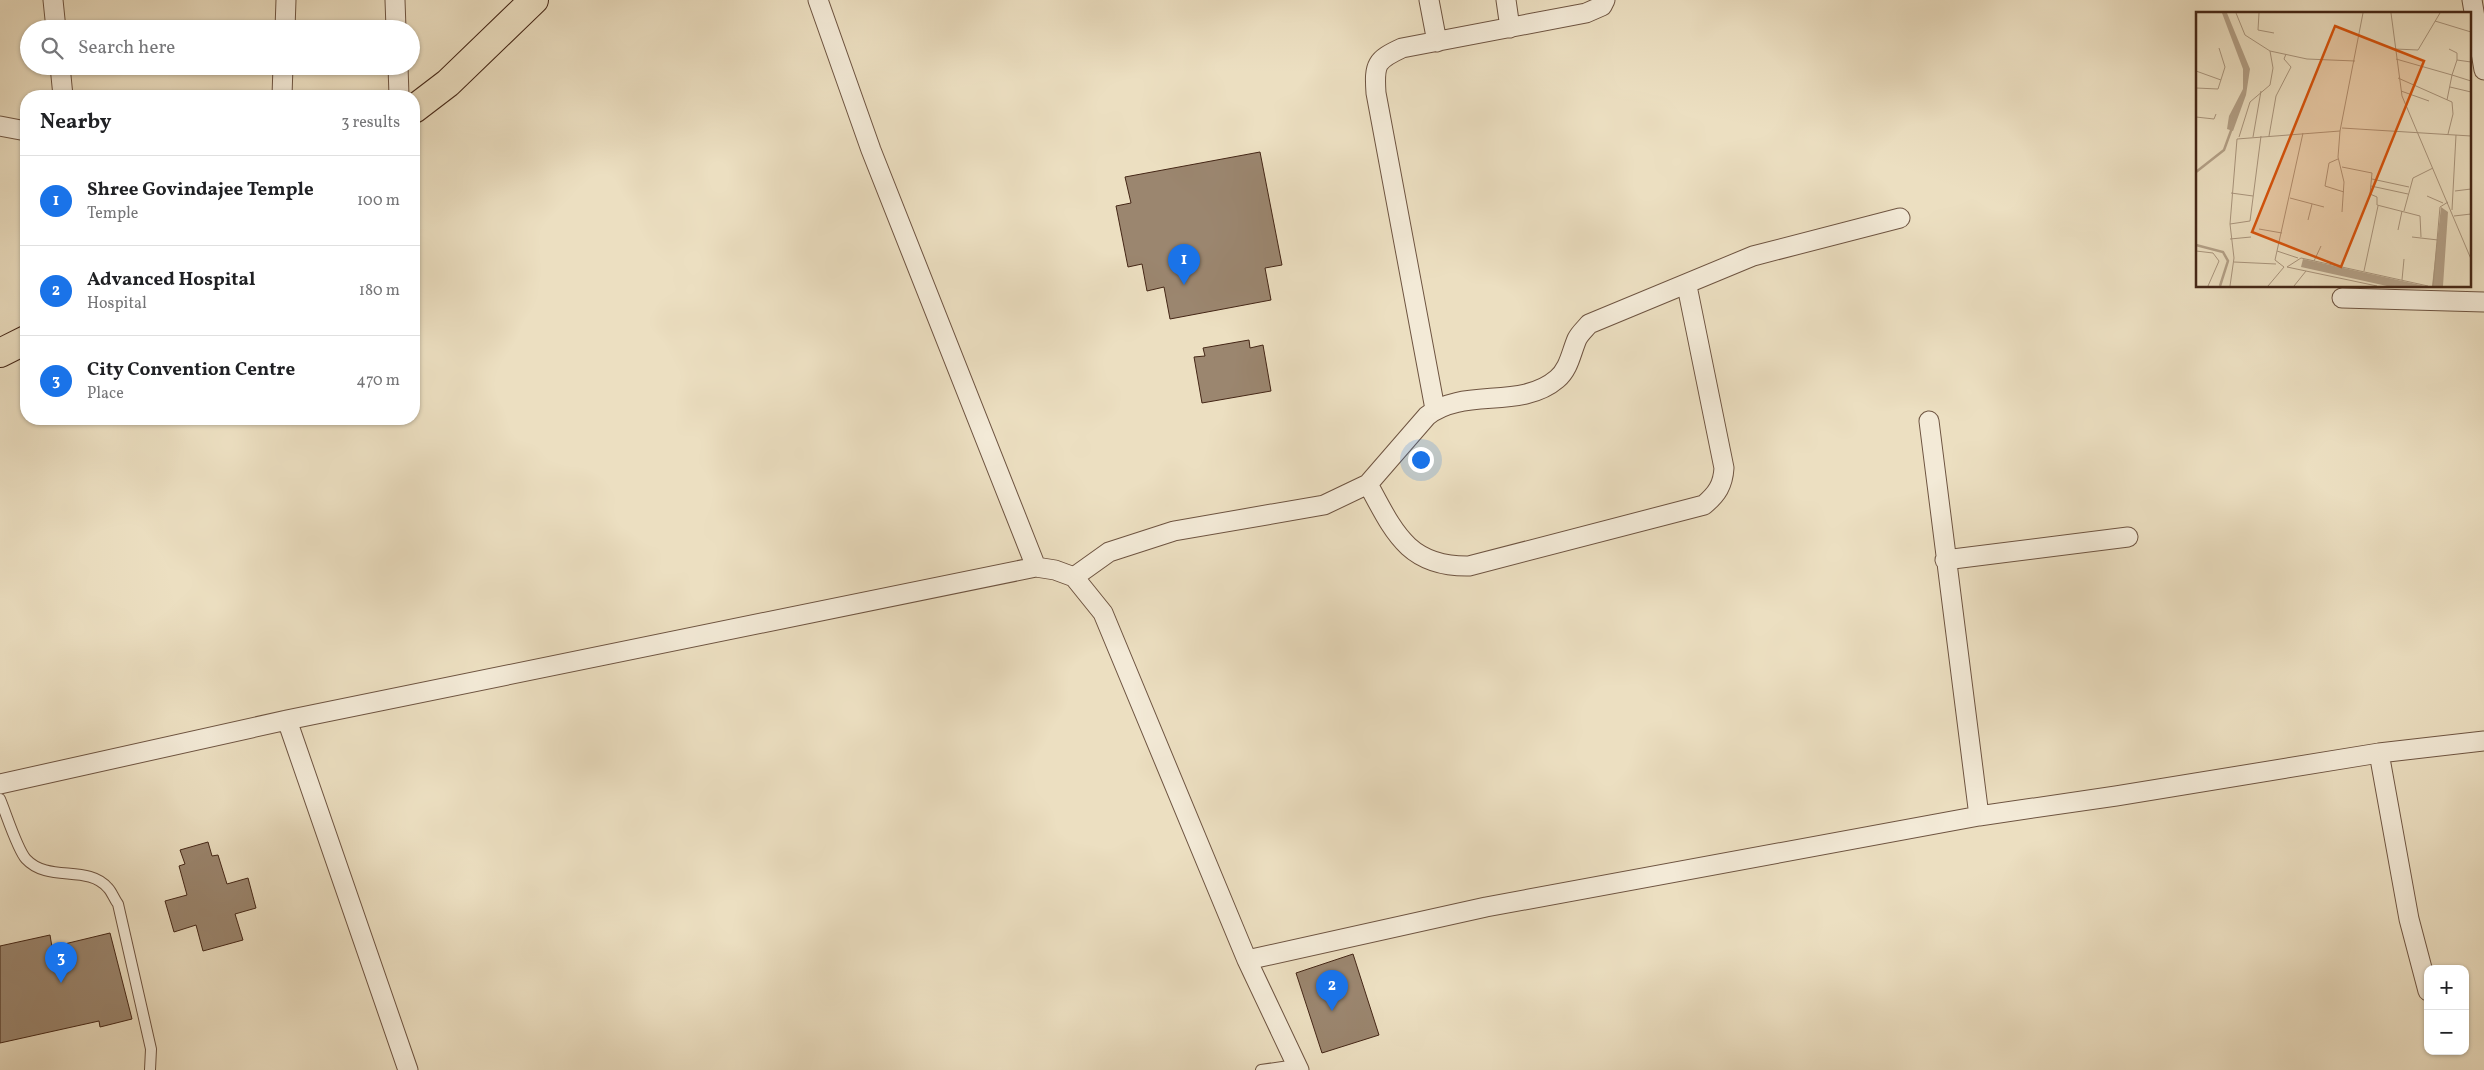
<!DOCTYPE html>
<meta charset="utf-8">
<style>
:root{--surface:#fff;--page:#f2f2f2;--text:#202124;--muted:#757577;--line:#e0e0e0;--accent:#1a73e8}
body{margin:0;font-family:Vollkorn,serif;background:var(--page);color:var(--text)}
.controls{position:absolute;right:15px;bottom:15px;display:grid;overflow:hidden;border-radius:10px;box-shadow:0 1px 4px #0004}
.controls button{width:45px;height:45px;display:grid;place-items:center;padding:0;border:0;border-bottom:1px solid var(--line);background:var(--surface);color:var(--text);font:25px sans-serif}
.you{position:absolute;left:1420px;top:459px;width:18px;height:18px;margin:-12px;border:4px solid #fff;border-radius:50%;background:#1a73e8;box-shadow:0 0 0 8px #1a73e833}
.badge{display:grid;place-items:center;width:32px;height:32px;border-radius:50%;background:var(--accent);color:#fff;font-size:16px;font-weight:700}
.pin{position:absolute;translate:-50% -41px;filter:drop-shadow(0 1px 2px #0008)}
.pin::after{content:'';position:absolute;top:26px;width:18px;height:15px;background:inherit;clip-path:polygon(0 0,100% 0,50% 100%)}
.list{margin:0;padding:0;list-style:none}
h2{display:flex;justify-content:space-between;align-items:center;height:65px;margin:0;padding:0 20px;font-size:21px}
h2 small{font-size:16px;font-weight:400;color:var(--muted)}
.list li{display:grid;grid-template-columns:32px 1fr auto;gap:15px;align-items:center;box-sizing:border-box;height:90px;padding:0 20px;border-top:1px solid var(--line)}
.list b{display:block;font-size:19px;white-space:nowrap}
.list p{margin:0;font-size:16px;white-space:nowrap;color:var(--muted)}
.list em{font-size:16px;font-style:normal;color:var(--muted)}
.icon{flex:none;width:28px;height:28px;fill:none;stroke:currentColor;stroke-width:2;stroke-linecap:round;stroke-linejoin:round}
.map{position:relative;flex:none;width:2484px;height:1070px;overflow:hidden}
.search{position:absolute;background:var(--surface);box-shadow:0 1px 4px #0004;left:20px;top:20px;width:400px;height:55px;display:flex;align-items:center;gap:12px;box-sizing:border-box;padding:0 18px;border-radius:28px;color:var(--muted);font-size:19px}
.panel{position:absolute;background:var(--surface);box-shadow:0 1px 4px #0004;left:20px;top:90px;width:400px;height:335px;border-radius:20px}
.map>svg:first-child{display:block}
.building{fill:#9b866f;stroke:#442616}
.lines{fill:none;stroke-linecap:round;stroke-linejoin:round}
.lane-casing{stroke:#6e5441;stroke-width:12}
.street-casing{stroke:#6e5441;stroke-width:21}
.primary-casing{stroke:#442616;stroke-width:30}
.lane{stroke:#f3ead7;stroke-width:10}
.street{stroke:#f3ead7;stroke-width:19}
.primary{stroke:#ecdfc1;stroke-width:28}
.inset-river{fill:none;stroke:#b3a087;stroke-width:2.5}
.inset-road{fill:none;stroke:#a9957d;stroke-width:1}
.view{fill:#d8540d;fill-opacity:0.15;stroke:#d8540d;stroke-width:2.5}
.inset-edge{fill:none;stroke:#442616;stroke-width:2.5}
</style>
<div class="map">
<svg width="2484" height="1070" viewBox="0 0 2484 1070">
<rect width="100%" height="100%" fill="#ecdfc1"/>
<filter id="stains"><feTurbulence type="fractalNoise" baseFrequency=".004" numOctaves="4"/><feColorMatrix values="0 0 0 0 .2 0 0 0 0 .09 0 0 0 0 .02 0 0 0 .5 -.17"/></filter>
<radialGradient id="worn" r=".72"><stop offset=".6" stop-color="#630" stop-opacity="0"/><stop offset="1" stop-color="#630" stop-opacity=".3"/></radialGradient>
<path class="building" d="M1260,152L1282,265L1265,268L1271,300L1170,319L1164,287L1147,291L1142,264L1128,267L1116,206L1131,203L1125,177Z
M1249,340L1250,348L1263,345L1271,391L1202,403L1194,357L1205,356L1203,348Z
M208,842L212,856L218,855L227,884L248,878L256,908L235,914L243,940L203,951L196,925L174,932L165,901L187,895L179,866L185,864L180,850Z
M110,933L132,1019L100,1027L99,1021L0,1043V946L50,935L52,947Z
M1353,954L1379,1035L1322,1053L1296,973Z"/>
<g class="lines">
<g class="lane-casing">
<path id="lane" d="M0,799C6,813 17,849 26,859C48,883 88,864 108,888C112,892 114,899 118,904L151,1049L150,1070
M1261,1070L1296,1065"/>
</g>
<g class="street-casing">
<path id="street" d="M53,0L56,29
M395,0L396,29
M818,0L871,150L1036,567
M1429,0L1437,42
M1506,0L1510,28
M2472,0L2484,70
M285,29L286,0
M60,66L63,96
M398,66L399,96
M282,96L283,66
M0,126L26,131
M2342,298L2484,302
M1435,409L1376,93C1374,64 1376,60 1402,48L1586,13L1602,6L1605,0
M1929,421L1979,816
M1368,484C1394,532 1408,567 1469,566L1704,505C1717,494 1723,485 1724,468L1687,286
M1945,560L2128,537
M1074,577L1109,552L1174,531L1324,505L1368,484L1427,416C1463,387 1521,410 1557,379C1569,369 1571,353 1577,339C1580,333 1585,329 1589,324L1753,256L1900,218
M287,720L408,1070
M2379,753L2409,919L2428,991
M0,784L287,720L1036,567L1055,570L1074,577L1103,613L1247,960L1299,1070
M1247,960L1486,907L1979,816L2116,796L2379,753L2484,741"/>
</g>
<g class="primary-casing">
<path id="primary" d="M414,109L448,83L534,0
M0,353L26,340"/>
</g>
<use href="#lane" class="lane"/>
<use href="#street" class="street"/>
<use href="#primary" class="primary"/>
</g>
<g transform="translate(2196 12)">
<rect width="275" height="275" fill="#ecdfc1"/>
<path d="M26,1H31L54,57L50,83L37,119L31,117L33,104L47,77V57ZM245,195L252,200L247,274H236ZM107,247L229,274H191L105,255Z" fill="#b3a087"/>
<path class="inset-river" d="M0,160L28,138L36,116M0,233L27,240L32,249L24,274"/>
<path class="inset-road" d="M40,1L49,23L74,39L77,56L74,73L54,90L43,125M63,1L62,18L78,21M195,1L206,84L275,247M239,9L275,20M199,37L222,38L244,1M253,37L261,41V48M74,39L111,47L159,49M200,47L256,63L261,48L275,50M0,59L25,68M202,66L256,90L257,102L252,122M254,75L275,80M0,76L22,77L29,55L23,36M205,79L233,89M251,88L256,63L275,69M0,105L18,107L20,102M146,116L275,124M144,119L142,145L148,170L146,200M73,124L80,84L95,55L88,47L90,42M57,125L65,79M142,147L133,151L129,174L148,180M146,155L176,161L174,182L181,185V193L224,204L225,225M176,167L213,175M175,174L212,182M259,179L275,177M35,181L57,184M231,184L247,191M94,186L128,195M256,198L260,123M208,199L217,166L237,156M258,204L275,202M112,208L116,192M34,212L54,209L65,124M63,217L86,221M202,218L206,199M216,225L242,228M34,227L55,225M0,239L17,241L23,249L12,274M81,239L102,246M118,249L125,234M38,250L80,252M91,255L105,246L232,274M91,255L181,274M168,259L182,194M206,268L208,247M34,274L38,246L34,212L41,127L144,119L167,1M72,274L88,255L79,248L107,121M98,274L110,259M237,274L244,195L252,190"/>
<path class="view" d="M139,14L228,49L145,255L56,220Z"/>
<rect width="275" height="275" class="inset-edge"/>
</g>
<rect width="100%" height="100%" filter="url(#stains)"/>
<rect width="100%" height="100%" fill="url(#worn)"/>
</svg>
<div class="controls">
<button>+</button>
<button>−</button>
</div>
<div class="you"></div>
<div class="pin badge" style="left:1184px;top:285px">1</div>
<div class="pin badge" style="left:1332px;top:1011px">2</div>
<div class="pin badge" style="left:61px;top:983px">3</div>
<div class="search"><svg class="icon" aria-label="search" viewBox="0 0 24 24"><circle cx="10" cy="10" r="6"/><path d="M15 15l6 6"/></svg>Search here</div>
<section class="panel">
<h2>Nearby<small>3 results</small></h2>
<ul class="list">
<li><span class="badge">1</span><div><b>Shree Govindajee Temple</b><p>Temple</p></div><em>100 m</em></li>
<li><span class="badge">2</span><div><b>Advanced Hospital</b><p>Hospital</p></div><em>180 m</em></li>
<li><span class="badge">3</span><div><b>City Convention Centre</b><p>Place</p></div><em>470 m</em></li>
</ul>
</section>
</div>
